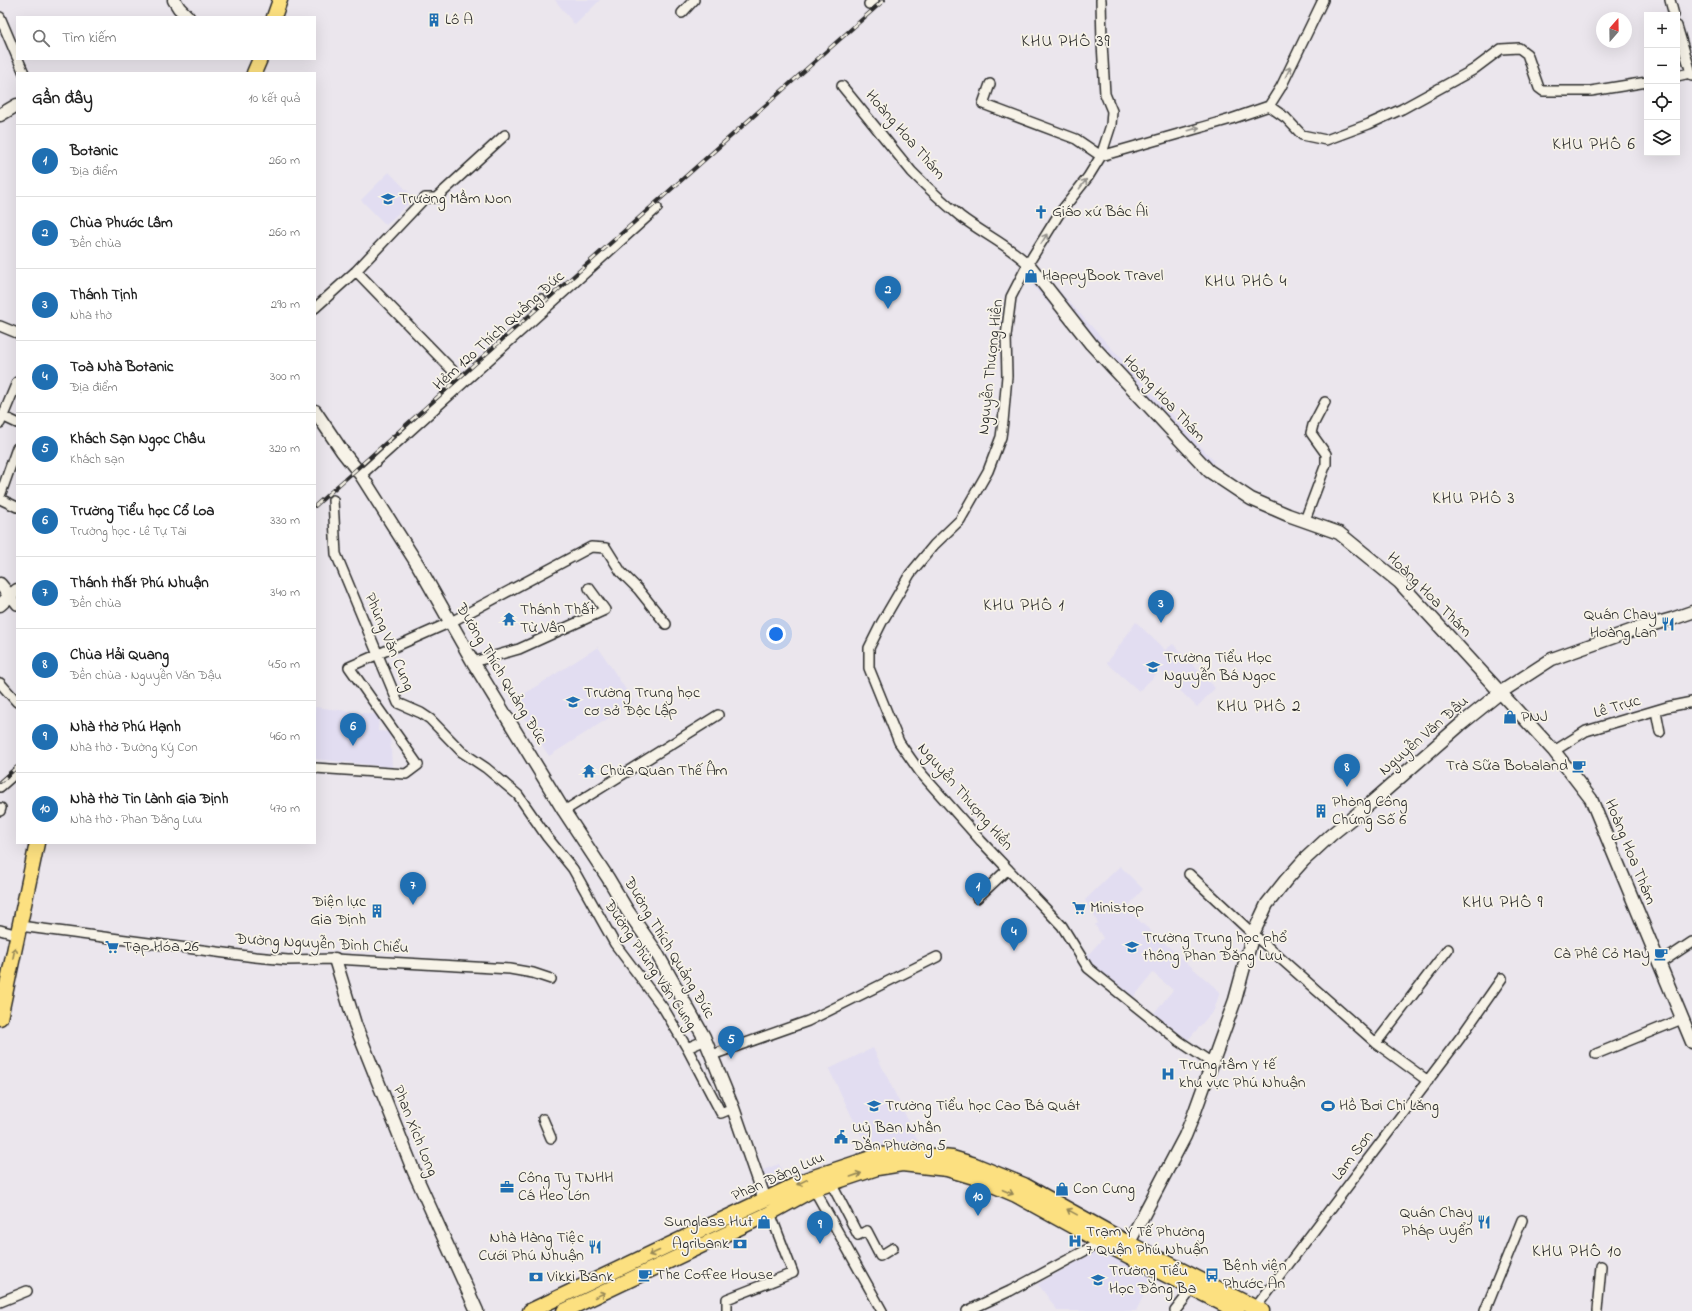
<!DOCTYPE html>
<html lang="vi">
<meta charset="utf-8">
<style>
:root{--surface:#fff;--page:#f2f2f2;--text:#222;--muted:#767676;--line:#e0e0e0;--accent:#1f6fb2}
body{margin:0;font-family:"Indie Flower",sans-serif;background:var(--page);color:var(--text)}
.controls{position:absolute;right:12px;top:12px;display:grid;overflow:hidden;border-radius:0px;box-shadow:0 4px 16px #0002}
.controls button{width:36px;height:36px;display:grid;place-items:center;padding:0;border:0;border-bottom:1px solid var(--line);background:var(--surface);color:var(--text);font:20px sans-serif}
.compass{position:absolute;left:1596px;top:12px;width:36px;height:36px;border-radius:50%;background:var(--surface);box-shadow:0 4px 16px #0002;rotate:20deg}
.you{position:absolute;left:776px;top:634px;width:14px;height:14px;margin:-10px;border:3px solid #fff;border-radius:50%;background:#1a73e8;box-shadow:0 0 0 6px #1a73e833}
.badge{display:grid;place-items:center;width:26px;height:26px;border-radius:50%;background:var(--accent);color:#fff;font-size:13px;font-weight:700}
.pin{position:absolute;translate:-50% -33px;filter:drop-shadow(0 1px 2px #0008)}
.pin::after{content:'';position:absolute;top:21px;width:14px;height:12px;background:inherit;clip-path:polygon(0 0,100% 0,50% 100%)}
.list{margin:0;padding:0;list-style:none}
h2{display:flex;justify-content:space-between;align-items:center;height:52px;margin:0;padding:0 16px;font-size:17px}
h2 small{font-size:13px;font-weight:400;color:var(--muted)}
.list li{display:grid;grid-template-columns:26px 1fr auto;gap:12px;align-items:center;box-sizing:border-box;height:72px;padding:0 16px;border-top:1px solid var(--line)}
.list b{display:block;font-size:15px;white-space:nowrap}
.list p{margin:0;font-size:13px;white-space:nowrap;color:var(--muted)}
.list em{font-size:13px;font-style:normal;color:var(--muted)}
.icon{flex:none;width:22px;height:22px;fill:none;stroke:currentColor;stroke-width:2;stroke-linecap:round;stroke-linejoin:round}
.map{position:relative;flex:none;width:1692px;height:1311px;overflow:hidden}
.search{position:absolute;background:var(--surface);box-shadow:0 4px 16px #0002;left:16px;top:16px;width:300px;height:44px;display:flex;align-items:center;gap:10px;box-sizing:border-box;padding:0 14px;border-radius:0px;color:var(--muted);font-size:15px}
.panel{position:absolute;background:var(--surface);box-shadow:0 4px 16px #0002;left:16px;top:72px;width:300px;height:772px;border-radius:0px}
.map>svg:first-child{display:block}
.built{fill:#e2ddf1}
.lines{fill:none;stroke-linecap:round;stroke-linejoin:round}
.street-casing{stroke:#2b2b2b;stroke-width:12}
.secondary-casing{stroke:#2b2b2b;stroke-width:15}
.primary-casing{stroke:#2b2b2b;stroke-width:17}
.street{stroke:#f7f3e8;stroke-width:9}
.secondary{stroke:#f7f3e8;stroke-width:12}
.primary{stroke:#fce080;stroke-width:14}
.rail-casing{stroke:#2b2b2b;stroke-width:4}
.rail{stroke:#f7f3e8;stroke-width:2.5;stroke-dasharray:8;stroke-linecap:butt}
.oneway{stroke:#918f8a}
.oneway2{stroke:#948656}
.labels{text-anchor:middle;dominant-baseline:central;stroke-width:3.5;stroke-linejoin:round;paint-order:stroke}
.poi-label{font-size:16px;fill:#2b2b2b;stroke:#f7f3e8;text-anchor:start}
.street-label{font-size:16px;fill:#2b2b2b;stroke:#f7f3e8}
.neighbourhood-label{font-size:17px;letter-spacing:1px;fill:#2b2b2b;stroke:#f7f3e8}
</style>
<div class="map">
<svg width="1692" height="1311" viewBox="0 0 1692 1311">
<rect width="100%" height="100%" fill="#ebe6ed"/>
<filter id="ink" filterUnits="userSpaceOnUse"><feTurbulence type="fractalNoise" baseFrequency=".025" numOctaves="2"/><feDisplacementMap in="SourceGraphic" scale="8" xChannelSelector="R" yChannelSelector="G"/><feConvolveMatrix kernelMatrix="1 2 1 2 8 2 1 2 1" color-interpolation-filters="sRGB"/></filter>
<g filter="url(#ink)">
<path class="built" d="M555,0H600L575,25Z
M389,172L414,198L386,225L361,200Z
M1042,272L1214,461L1202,474L1030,283Z
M1136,622L1165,650L1173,644L1215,688L1197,707L1160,671L1139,691L1107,663Z
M598,647L634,702L549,756L513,701Z
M315,707L379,715L378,731L390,732L392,767L315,759Z
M1120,866L1143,889L1126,909L1220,992L1214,1010L1188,1040L1154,1013L1173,990L1153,973L1134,997L1094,966L1087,956L1103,938L1095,925L1098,923L1085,900Z
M873,1048L919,1143L867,1148L829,1069Z
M779,1164L786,1181L767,1188L760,1171Z
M1100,1249L1153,1276L1136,1311H1058L1038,1284Z"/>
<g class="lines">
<g class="street-casing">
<path id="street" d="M1670,0L1674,15
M869,4L874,0
M682,13L694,0
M0,17L17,57
M1677,26L1692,76
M18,59L24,73
M1677,76L1690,73
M990,84L983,104L1076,139L1101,156L1111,125L1112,111L1105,94L1102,43L1101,0
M842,86L912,172C927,187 943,202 960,216C982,233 1008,245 1028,264
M1269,106L1286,118L1302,135L1326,140L1369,124L1402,109L1473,70L1501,49L1519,48L1527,54L1539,88L1543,91H1591L1647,82
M1269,106L1281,87L1323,0
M356,271L457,375
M541,299L547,308
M315,308L356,271L425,198H436L505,135
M0,326L17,333
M0,415L17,423
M0,423L17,382
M361,475L657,208
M0,496L17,448
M0,499L17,507
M333,500L336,554L398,703L421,713L430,719L462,752L486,768L518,795L547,837L573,869L615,944L664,1009L687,1048L721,1113L733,1108
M1305,520L1326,464V454L1311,433L1313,425L1325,402
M10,596L17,605
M473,662L519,649L605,610L589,588
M0,683L17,702
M1656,711L1660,732
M1554,751L1586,731L1667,707L1692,702
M315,768L406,774L418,765L349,667L451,622L591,547L606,548L621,572L638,589L666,624
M0,787L17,772
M0,811L1,808
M564,811L718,715
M1189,874L1253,934L1376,1043L1428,1081
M977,898L1008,869
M20,926L255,957L288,960L335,959L510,969L533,973L551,979
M0,930L18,935
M1659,964L1692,942
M1376,1043L1448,949
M687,1048L706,1040
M1596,1054L1682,1019
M712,1055L808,1021L937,957
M1212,1063L1179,1041L1088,968L1062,926L981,841L920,772L899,742L869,668V648L882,622L910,574L934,545L960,520L988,471L1001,437L1003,422L1007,376L1006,336L1011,297L1028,264L1059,214L1088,177L1101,156L1231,119L1269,106
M543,1119L551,1138
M831,1183L858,1235L867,1231L880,1256L893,1248
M814,1189L882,1311
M0,1302L27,1291
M727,1311V1299L793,1273L770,1213
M967,1311L1010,1291L1101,1242L1102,1239
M1175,1311L1193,1288
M1253,1311L1460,1038L1502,978
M1485,1311L1522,1220
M1597,1311L1601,1266"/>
</g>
<g class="secondary-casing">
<path id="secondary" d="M174,0L179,8L188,17
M0,115L17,105
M1028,264L1091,344L1209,471L1251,499L1288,515L1339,533L1399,582L1554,751L1591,799L1692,1042
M315,411L342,451L361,475L418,565L473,662L564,811L608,878L627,910L655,950L704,1037L733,1108L765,1200
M0,584L10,596
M0,605L17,590
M335,959L355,1024L414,1172L477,1311
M1124,1252L1185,1136L1194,1114L1235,1000L1253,934L1267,904L1286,880L1304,860L1331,835L1372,802L1460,725L1501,692L1552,659L1636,629L1672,619L1692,612"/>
</g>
<g class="primary-casing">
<path id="primary" d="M274,17L280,0
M254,73L260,59
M0,1018L37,843
M530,1311L808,1179L880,1155L904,1153L952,1158L975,1165L1024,1185L1128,1243L1262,1311
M564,1311L770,1213L814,1189L877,1168L902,1164L947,1169L974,1177L1016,1195L1101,1242L1237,1311"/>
</g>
<use href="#street" class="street"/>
<use href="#secondary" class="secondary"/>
<use href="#primary" class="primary"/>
<g class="rail-casing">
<path id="rail" d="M315,506L884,0
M0,782L17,767"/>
</g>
<use href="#rail" class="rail"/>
</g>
<defs><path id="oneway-shaft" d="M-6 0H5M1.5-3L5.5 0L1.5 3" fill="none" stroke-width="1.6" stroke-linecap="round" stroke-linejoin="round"/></defs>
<g class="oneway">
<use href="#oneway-shaft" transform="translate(1288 72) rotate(-64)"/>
<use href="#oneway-shaft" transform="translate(1194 129) rotate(-16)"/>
<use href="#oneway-shaft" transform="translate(1083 184) rotate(-53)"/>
<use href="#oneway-shaft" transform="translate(1044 239) rotate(-59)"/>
</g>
<g class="oneway2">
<use href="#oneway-shaft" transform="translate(14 953) rotate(-78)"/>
<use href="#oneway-shaft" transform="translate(856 1175) rotate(-19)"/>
<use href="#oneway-shaft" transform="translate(802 1182) rotate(154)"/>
<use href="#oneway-shaft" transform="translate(1008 1192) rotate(23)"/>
<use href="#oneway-shaft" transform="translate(1072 1212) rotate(-151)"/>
<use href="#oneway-shaft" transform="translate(654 1253) rotate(155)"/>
<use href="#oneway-shaft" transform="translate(600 1295) rotate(-25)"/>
</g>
</g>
<defs>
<g id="building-bare" transform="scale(1.08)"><path d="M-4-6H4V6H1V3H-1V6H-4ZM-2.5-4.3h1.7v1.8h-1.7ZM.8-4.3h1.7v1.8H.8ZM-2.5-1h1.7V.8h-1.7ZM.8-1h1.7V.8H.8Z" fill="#1f6fb2" stroke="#f7f3e8" stroke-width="2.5" paint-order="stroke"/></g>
<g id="school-bare" transform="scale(1.08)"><path d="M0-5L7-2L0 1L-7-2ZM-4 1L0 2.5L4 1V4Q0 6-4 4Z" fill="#1f6fb2" stroke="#f7f3e8" stroke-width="2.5" paint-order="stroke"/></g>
<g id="church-bare" transform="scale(1.08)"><path d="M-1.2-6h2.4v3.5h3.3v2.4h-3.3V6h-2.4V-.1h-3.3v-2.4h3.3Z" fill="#1f6fb2" stroke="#f7f3e8" stroke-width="2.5" paint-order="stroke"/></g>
<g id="shop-bare" transform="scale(1.08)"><path d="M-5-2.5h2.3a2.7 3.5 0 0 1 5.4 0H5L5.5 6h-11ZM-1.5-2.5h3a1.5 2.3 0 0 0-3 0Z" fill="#1f6fb2" stroke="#f7f3e8" stroke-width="2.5" paint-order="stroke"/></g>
<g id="temple-bare" transform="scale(1.08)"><path d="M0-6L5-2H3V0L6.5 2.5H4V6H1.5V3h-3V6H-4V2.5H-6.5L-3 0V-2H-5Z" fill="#1f6fb2" stroke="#f7f3e8" stroke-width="2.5" paint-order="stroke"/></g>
<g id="restaurant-bare" transform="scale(1.08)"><path d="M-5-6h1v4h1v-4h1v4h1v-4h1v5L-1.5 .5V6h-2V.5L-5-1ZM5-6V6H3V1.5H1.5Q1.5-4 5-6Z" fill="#1f6fb2" stroke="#f7f3e8" stroke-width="2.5" paint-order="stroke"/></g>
<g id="cafe-bare" transform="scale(1.08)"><path d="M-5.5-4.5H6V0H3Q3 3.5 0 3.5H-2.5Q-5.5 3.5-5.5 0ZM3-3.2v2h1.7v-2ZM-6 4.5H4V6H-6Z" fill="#1f6fb2" stroke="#f7f3e8" stroke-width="2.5" paint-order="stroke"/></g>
<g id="supermarket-bare" transform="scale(1.08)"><path d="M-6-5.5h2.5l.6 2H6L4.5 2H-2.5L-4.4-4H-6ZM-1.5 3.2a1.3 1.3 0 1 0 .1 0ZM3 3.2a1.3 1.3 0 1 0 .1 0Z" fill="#1f6fb2" stroke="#f7f3e8" stroke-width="2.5" paint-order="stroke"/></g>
<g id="hospital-bare" transform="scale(1.08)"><path d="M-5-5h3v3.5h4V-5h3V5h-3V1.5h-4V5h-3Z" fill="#1f6fb2" stroke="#f7f3e8" stroke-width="2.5" paint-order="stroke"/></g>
<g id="stadium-bare" transform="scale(1.08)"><path d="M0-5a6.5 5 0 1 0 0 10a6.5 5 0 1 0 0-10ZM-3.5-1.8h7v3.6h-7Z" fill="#1f6fb2" stroke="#f7f3e8" stroke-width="2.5" paint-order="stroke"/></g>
<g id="civic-bare" transform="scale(1.08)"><path d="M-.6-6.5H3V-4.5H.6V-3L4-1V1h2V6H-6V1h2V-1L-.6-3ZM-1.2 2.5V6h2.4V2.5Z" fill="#1f6fb2" stroke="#f7f3e8" stroke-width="2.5" paint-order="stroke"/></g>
<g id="office-bare" transform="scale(1.08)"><path d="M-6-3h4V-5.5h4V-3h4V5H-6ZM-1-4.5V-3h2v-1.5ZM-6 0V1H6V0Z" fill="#1f6fb2" stroke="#f7f3e8" stroke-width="2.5" paint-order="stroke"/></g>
<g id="bank-bare" transform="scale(1.08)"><path d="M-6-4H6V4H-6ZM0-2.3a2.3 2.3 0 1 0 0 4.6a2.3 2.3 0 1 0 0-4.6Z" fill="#1f6fb2" stroke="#f7f3e8" stroke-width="2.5" paint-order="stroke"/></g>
<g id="bus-bare" transform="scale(1.08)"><path d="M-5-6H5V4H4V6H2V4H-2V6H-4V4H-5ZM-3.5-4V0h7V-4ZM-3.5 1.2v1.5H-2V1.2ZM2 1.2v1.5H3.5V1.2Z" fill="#1f6fb2" stroke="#f7f3e8" stroke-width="2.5" paint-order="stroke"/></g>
</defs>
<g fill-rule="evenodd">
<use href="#building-bare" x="434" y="20"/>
<use href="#school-bare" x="388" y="199"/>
<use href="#church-bare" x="1041" y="212"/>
<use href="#shop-bare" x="1031" y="276"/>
<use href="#temple-bare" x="509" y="619"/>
<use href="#restaurant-bare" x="1668" y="624"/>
<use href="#school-bare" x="1153" y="667"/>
<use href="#school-bare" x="573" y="702"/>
<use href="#shop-bare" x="1510" y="717"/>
<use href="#cafe-bare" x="1579" y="766"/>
<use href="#temple-bare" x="589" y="771"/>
<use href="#building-bare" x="1321" y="811"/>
<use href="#supermarket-bare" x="1079" y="908"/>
<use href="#building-bare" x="377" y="911"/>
<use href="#supermarket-bare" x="112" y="947"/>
<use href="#school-bare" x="1132" y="947"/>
<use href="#cafe-bare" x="1661" y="954"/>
<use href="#hospital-bare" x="1168" y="1074"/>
<use href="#school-bare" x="874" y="1106"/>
<use href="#stadium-bare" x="1328" y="1106"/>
<use href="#civic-bare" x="841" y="1137"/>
<use href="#office-bare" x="507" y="1187"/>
<use href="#shop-bare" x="1062" y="1189"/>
<use href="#shop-bare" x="764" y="1222"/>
<use href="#restaurant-bare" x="1484" y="1222"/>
<use href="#hospital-bare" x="1075" y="1241"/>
<use href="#bank-bare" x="740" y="1244"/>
<use href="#restaurant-bare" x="595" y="1247"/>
<use href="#cafe-bare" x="645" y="1275"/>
<use href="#bus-bare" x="1212" y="1275"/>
<use href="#bank-bare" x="536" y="1277"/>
<use href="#school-bare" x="1098" y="1280"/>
</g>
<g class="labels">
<g class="poi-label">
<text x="445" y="20">Lô A</text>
<text x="399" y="199">Trường Mầm Non</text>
<text x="1052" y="212">Giáo xứ Bác Ái</text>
<text x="1042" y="276">HappyBook Travel</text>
<text x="520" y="610">Thánh Thất<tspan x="520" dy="18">Từ Vân</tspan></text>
<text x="1657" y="615" text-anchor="end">Quán Chay<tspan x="1657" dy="18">Hoàng Lan</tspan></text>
<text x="1164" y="658">Trường Tiểu Học<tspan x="1164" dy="18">Nguyễn Bá Ngọc</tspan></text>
<text x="584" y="693">Trường Trung học<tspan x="584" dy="18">cơ sở Độc Lập</tspan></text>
<text x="1521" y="717">PNJ</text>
<text x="1568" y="766" text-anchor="end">Trà Sữa Bobaland</text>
<text x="600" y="771">Chùa Quan Thế Âm</text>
<text x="1332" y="802">Phòng Công<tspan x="1332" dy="18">Chứng Số 6</tspan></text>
<text x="366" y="902" text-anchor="end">Điện lực<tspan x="366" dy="18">Gia Định</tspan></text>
<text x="1090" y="908">Ministop</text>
<text x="1143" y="938">Trường Trung học phổ<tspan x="1143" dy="18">thông Phan Đăng Lưu</tspan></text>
<text x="123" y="947">Tạp Hóa 26</text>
<text x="1650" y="954" text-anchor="end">Cà Phê Cỏ May</text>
<text x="1179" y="1065">Trung tâm Y tế<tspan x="1179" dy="18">khu vực Phú Nhuận</tspan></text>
<text x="885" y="1106">Trường Tiểu học Cao Bá Quát</text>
<text x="1339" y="1106">Hồ Bơi Chi Lăng</text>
<text x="852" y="1128">Uỷ Ban Nhân<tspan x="852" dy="18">Dân Phường 5</tspan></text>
<text x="518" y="1178">Công Ty TNHH<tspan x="518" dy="18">Cá Heo Lớn</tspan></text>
<text x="1073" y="1189">Con Cưng</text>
<text x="1473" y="1213" text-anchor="end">Quán Chay<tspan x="1473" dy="18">Pháp Uyển</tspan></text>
<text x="753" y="1222" text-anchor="end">Sunglass Hut</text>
<text x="1086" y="1232">Trạm Y Tế Phường<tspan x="1086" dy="18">7 Quận Phú Nhuận</tspan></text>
<text x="584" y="1238" text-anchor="end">Nhà Hàng Tiệc<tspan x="584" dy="18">Cưới Phú Nhuận</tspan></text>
<text x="729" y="1244" text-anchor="end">Agribank</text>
<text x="1223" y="1266">Bệnh viện<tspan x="1223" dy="18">Phước An</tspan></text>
<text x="1109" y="1271">Trường Tiểu<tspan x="1109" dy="18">Học Đông Ba</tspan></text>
<text x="656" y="1275">The Coffee House</text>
<text x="547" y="1277">Vikki Bank</text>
</g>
<g class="street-label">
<text transform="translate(905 135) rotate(49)">Hoàng Hoa Thám</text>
<text transform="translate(499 331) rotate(-42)">Hẻm 120 Thích Quảng Đức</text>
<text transform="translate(991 367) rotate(-84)">Nguyễn Thượng Hiền</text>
<text transform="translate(1164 399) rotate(47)">Hoàng Hoa Thám</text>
<text transform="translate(1429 595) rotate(45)">Hoàng Hoa Thám</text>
<text transform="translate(389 642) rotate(67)">Phùng Văn Cung</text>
<text transform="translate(501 674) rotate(59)">Đường Thích Quảng Đức</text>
<text transform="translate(1617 707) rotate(-16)">Lê Trực</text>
<text transform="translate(1424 736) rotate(-41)">Nguyễn Văn Đậu</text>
<text transform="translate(965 797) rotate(49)">Nguyễn Thượng Hiền</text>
<text transform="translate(1630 852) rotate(68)">Hoàng Hoa Thám</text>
<text transform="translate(322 944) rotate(3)">Đường Nguyễn Đình Chiểu</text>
<text transform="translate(669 948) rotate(59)">Đường Thích Quảng Đức</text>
<text transform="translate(650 965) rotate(56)">Đường Phùng Văn Cung</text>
<text transform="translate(415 1131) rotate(68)">Phan Xích Long</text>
<text transform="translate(1353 1156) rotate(-53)">Lam Sơn</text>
<text transform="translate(778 1177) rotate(-24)">Phan Đăng Lưu</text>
</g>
<g class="neighbourhood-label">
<text x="1066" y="41">KHU PHỐ 39</text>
<text x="1594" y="144">KHU PHỐ 6</text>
<text x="1246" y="281">KHU PHỐ 4</text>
<text x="1474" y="498">KHU PHỐ 3</text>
<text x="1024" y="605">KHU PHỐ 1</text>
<text x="1259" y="706">KHU PHỐ 2</text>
<text x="1503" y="902">KHU PHỐ 9</text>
<text x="1577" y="1251">KHU PHỐ 10</text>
</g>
</g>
</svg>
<div class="controls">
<button>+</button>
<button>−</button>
<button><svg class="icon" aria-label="locate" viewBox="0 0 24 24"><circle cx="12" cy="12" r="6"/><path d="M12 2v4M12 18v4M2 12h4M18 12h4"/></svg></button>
<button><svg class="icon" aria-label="layers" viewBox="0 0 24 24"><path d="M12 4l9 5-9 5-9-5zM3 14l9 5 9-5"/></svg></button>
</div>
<svg class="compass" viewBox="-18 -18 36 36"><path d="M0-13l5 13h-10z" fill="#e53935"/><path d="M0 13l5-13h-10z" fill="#767676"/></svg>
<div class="you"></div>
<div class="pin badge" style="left:978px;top:906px">1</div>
<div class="pin badge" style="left:888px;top:309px">2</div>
<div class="pin badge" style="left:1161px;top:623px">3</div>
<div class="pin badge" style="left:1014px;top:951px">4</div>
<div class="pin badge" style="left:731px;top:1059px">5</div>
<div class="pin badge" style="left:353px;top:746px">6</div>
<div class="pin badge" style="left:413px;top:905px">7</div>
<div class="pin badge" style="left:1347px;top:787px">8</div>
<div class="pin badge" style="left:820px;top:1244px">9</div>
<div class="pin badge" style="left:978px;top:1216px">10</div>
<div class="search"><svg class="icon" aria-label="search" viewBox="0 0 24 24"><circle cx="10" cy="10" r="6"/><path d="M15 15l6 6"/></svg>Tìm kiếm</div>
<section class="panel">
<h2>Gần đây<small>10 kết quả</small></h2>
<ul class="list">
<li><span class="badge">1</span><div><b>Botanic</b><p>Địa điểm</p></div><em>260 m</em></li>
<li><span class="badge">2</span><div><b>Chùa Phước Lâm</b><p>Đền chùa</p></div><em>260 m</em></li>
<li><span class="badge">3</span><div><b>Thánh Tịnh</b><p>Nhà thờ</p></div><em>290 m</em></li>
<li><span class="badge">4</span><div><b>Toà Nhà Botanic</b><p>Địa điểm</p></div><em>300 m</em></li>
<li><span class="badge">5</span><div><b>Khách Sạn Ngọc Châu</b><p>Khách sạn</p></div><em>320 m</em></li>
<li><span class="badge">6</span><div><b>Trường Tiểu học Cổ Loa</b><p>Trường học · Lê Tự Tài</p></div><em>330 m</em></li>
<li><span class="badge">7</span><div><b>Thánh thất Phú Nhuận</b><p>Đền chùa</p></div><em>340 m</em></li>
<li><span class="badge">8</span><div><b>Chùa Hải Quang</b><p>Đền chùa · Nguyễn Văn Đậu</p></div><em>450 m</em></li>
<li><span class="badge">9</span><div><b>Nhà thờ Phú Hạnh</b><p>Nhà thờ · Đường Ký Con</p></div><em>460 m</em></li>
<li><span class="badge">10</span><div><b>Nhà thờ Tin Lành Gia Định</b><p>Nhà thờ · Phan Đăng Lưu</p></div><em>470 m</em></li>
</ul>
</section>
</div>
